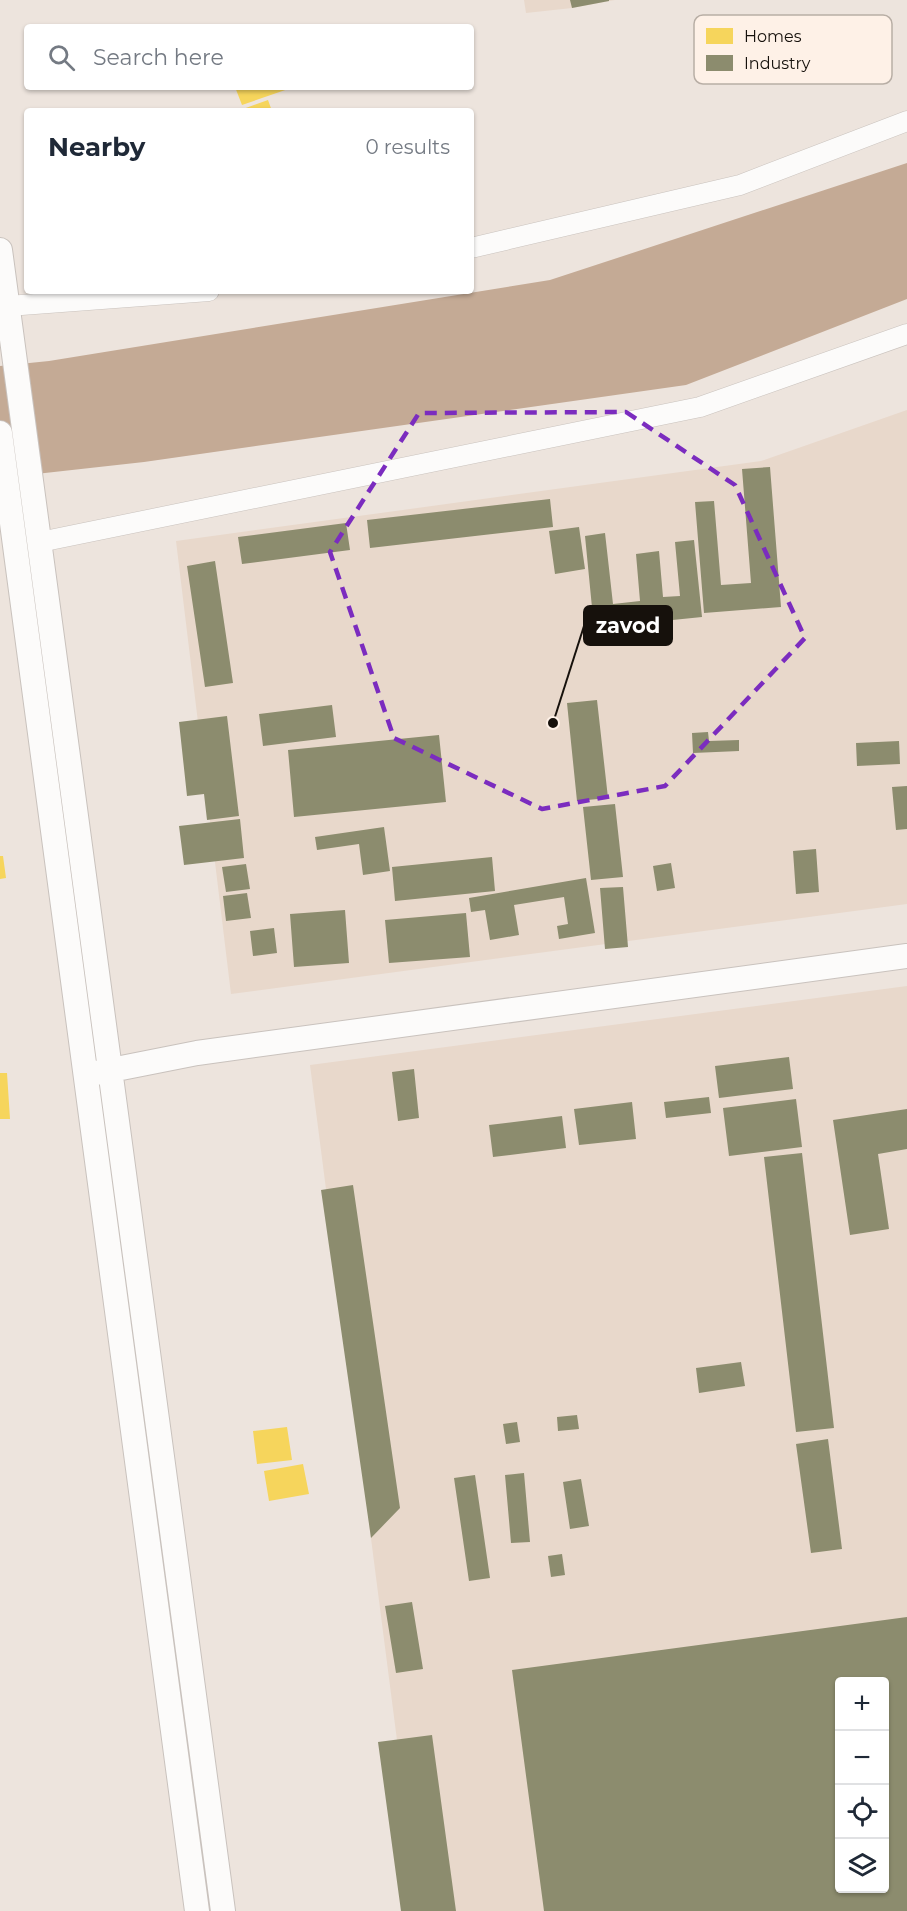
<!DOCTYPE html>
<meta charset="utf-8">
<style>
:root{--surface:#fff;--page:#f6f6f7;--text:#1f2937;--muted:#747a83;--line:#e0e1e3}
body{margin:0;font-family:Montserrat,sans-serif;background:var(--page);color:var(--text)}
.controls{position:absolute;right:18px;bottom:18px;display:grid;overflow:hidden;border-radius:6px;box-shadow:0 2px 4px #0004}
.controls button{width:54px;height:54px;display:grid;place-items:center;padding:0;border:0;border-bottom:2px solid var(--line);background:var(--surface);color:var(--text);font:30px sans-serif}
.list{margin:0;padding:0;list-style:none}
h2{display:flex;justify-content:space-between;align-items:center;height:78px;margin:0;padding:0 24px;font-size:26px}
h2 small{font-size:20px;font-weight:400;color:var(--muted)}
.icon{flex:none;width:33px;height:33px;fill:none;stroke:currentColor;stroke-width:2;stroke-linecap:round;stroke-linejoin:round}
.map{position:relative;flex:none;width:907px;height:1911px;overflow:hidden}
.search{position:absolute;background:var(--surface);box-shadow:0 2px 4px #0004;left:24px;top:24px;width:450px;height:66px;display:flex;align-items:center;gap:15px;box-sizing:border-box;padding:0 21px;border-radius:6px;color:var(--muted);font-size:22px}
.panel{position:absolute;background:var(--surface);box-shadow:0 2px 4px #0004;left:24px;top:108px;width:450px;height:186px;border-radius:6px}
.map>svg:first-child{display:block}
.built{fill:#e8d8cb;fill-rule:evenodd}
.water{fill:#c4aa95}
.homes{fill:#f6d55c}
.industry{fill:#8c8c6e;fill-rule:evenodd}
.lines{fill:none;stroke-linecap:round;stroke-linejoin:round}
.minor-casing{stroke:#c9c2bd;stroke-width:21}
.major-casing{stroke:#c9c2bd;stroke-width:26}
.minor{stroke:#fcfbfa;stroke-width:20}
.major{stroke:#fcfbfa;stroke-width:24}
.marked{fill:none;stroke:#7b2cbf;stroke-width:4.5;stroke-dasharray:12 8;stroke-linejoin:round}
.key{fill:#fef1e7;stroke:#b8aea5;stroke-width:1.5}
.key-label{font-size:16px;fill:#16110c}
.leader{fill:none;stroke:#16110c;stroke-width:2}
.callout-dot{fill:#16110c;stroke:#fef1e7;stroke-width:2}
.callout{fill:#16110c;stroke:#16110c;stroke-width:2}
.callout-label{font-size:21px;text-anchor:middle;font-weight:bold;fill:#fff}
</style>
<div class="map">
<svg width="907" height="1911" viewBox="0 0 907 1911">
<rect width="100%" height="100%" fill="#ede4dd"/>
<path class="built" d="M524,0H615L572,8L526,13Z
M907,410V904L231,994L176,541L761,461Z
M907,986V1911H419L310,1065ZM840,1682H884V1888H840Z"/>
<path class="water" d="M907,163V299L686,385L144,462L0,478V366L49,361L550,280Z"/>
<path class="homes" d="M235,87H294L242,105Z
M268,100L272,111H244L243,109Z
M0,856H3L6,878L0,879Z
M0,1073H7L10,1119H0Z
M287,1427L292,1460L257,1464L253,1431Z
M303,1464L309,1494L269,1501L264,1471Z"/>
<path class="industry" d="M570,0H609V1L572,8Z
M770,467L781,607L704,613L695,502L714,501L721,585L751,583L742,469Z
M550,499L553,527L370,548L367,520Z
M346,523L350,550L242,564L238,537Z
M579,527L585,569L555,574L549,531Z
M605,533L613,604L640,601L636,554L659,551L663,597L680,596L675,542L694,540L702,617L594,628L585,536Z
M215,561L233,683L205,687L187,566Z
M597,700L608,798L577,801L567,703Z
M332,705L336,737L263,746L259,714Z
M227,716L239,816L207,820L204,794L187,796L179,722Z
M708,732L709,741L739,740V751L693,753L692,733Z
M439,735L446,802L294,817L288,750Z
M899,741L900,764L857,766L856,743Z
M907,786V829L896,830L892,787Z
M615,804L623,877L591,880L583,807Z
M240,819L244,858L184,865L179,826Z
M384,827L390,871L363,875L359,844L317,850L315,837Z
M816,849L819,892L796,894L793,851Z
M492,857L495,891L395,901L392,867Z
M671,863L675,888L657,891L653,866Z
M246,864L250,889L226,892L222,867Z
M586,878L595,933L559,939L557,926L568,924L564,897L514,905L519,935L490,940L485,910L471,912L469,898Z
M623,887L628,947L605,949L600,888Z
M247,893L251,918L226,921L223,896Z
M345,910L349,963L294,967L290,914Z
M466,913L470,957L389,963L385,920Z
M274,928L277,953L253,956L250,931Z
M789,1057L793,1089L719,1098L715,1066Z
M414,1069L419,1118L398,1121L392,1072Z
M709,1097L711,1113L666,1118L664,1102Z
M796,1099L802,1147L729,1156L723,1108Z
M632,1102L636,1139L579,1145L574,1109Z
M907,1109V1149L878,1154L889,1229L850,1235L833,1120Z
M562,1116L566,1148L493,1157L489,1125Z
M802,1153L834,1428L796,1432L764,1157Z
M353,1185L400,1508L371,1538L321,1190Z
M741,1362L745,1386L699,1393L696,1368Z
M577,1415L579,1429L558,1431L557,1417Z
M517,1422L520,1442L506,1444L503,1424Z
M828,1439L842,1549L811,1553L796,1444Z
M524,1473L530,1542L511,1543L505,1475Z
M475,1475L490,1578L469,1581L454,1478Z
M581,1479L589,1526L570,1529L563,1482Z
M562,1554L565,1575L551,1577L548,1556Z
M412,1602L423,1669L396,1673L385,1606Z
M907,1617V1911H544L512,1670ZM840,1682H884V1888H840Z
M432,1735L456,1911H401L378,1742Z"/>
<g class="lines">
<g class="minor-casing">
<path id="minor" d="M471,248L740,185L907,121
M8,306L209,291
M40,542L700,407L907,334"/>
</g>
<g class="major-casing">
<path id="major" d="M0,250L223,1911
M0,433L197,1911
M96,1073L197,1053L907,956"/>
</g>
<use href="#minor" class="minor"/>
<use href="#major" class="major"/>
</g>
<path class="marked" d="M626,412L735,485L805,638L665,786L542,809L394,738L330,552L419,413Z"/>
<rect x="694" y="15" width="198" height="69" rx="9" class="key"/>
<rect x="706" y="28" width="27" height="16" fill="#f6d55c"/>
<rect x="706" y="55" width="27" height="16" fill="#8c8c6e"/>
<g class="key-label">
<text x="744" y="42">Homes</text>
<text x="744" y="69">Industry</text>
</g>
<path class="leader" d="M553 723L584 626"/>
<circle class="callout-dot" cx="553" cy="723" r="6"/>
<rect class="callout" x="584" y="606" width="88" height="39" rx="6"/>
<g class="callout-label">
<text x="628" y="633">zavod</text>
</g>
</svg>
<div class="controls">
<button>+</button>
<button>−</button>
<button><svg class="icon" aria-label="locate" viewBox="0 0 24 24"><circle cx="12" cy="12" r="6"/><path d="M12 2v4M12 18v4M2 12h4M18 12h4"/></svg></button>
<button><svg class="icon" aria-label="layers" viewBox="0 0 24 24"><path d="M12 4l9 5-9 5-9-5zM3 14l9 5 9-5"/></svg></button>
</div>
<div class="search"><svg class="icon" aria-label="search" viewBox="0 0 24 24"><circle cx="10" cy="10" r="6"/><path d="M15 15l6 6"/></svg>Search here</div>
<section class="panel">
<h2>Nearby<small>0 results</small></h2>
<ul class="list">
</ul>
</section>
</div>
